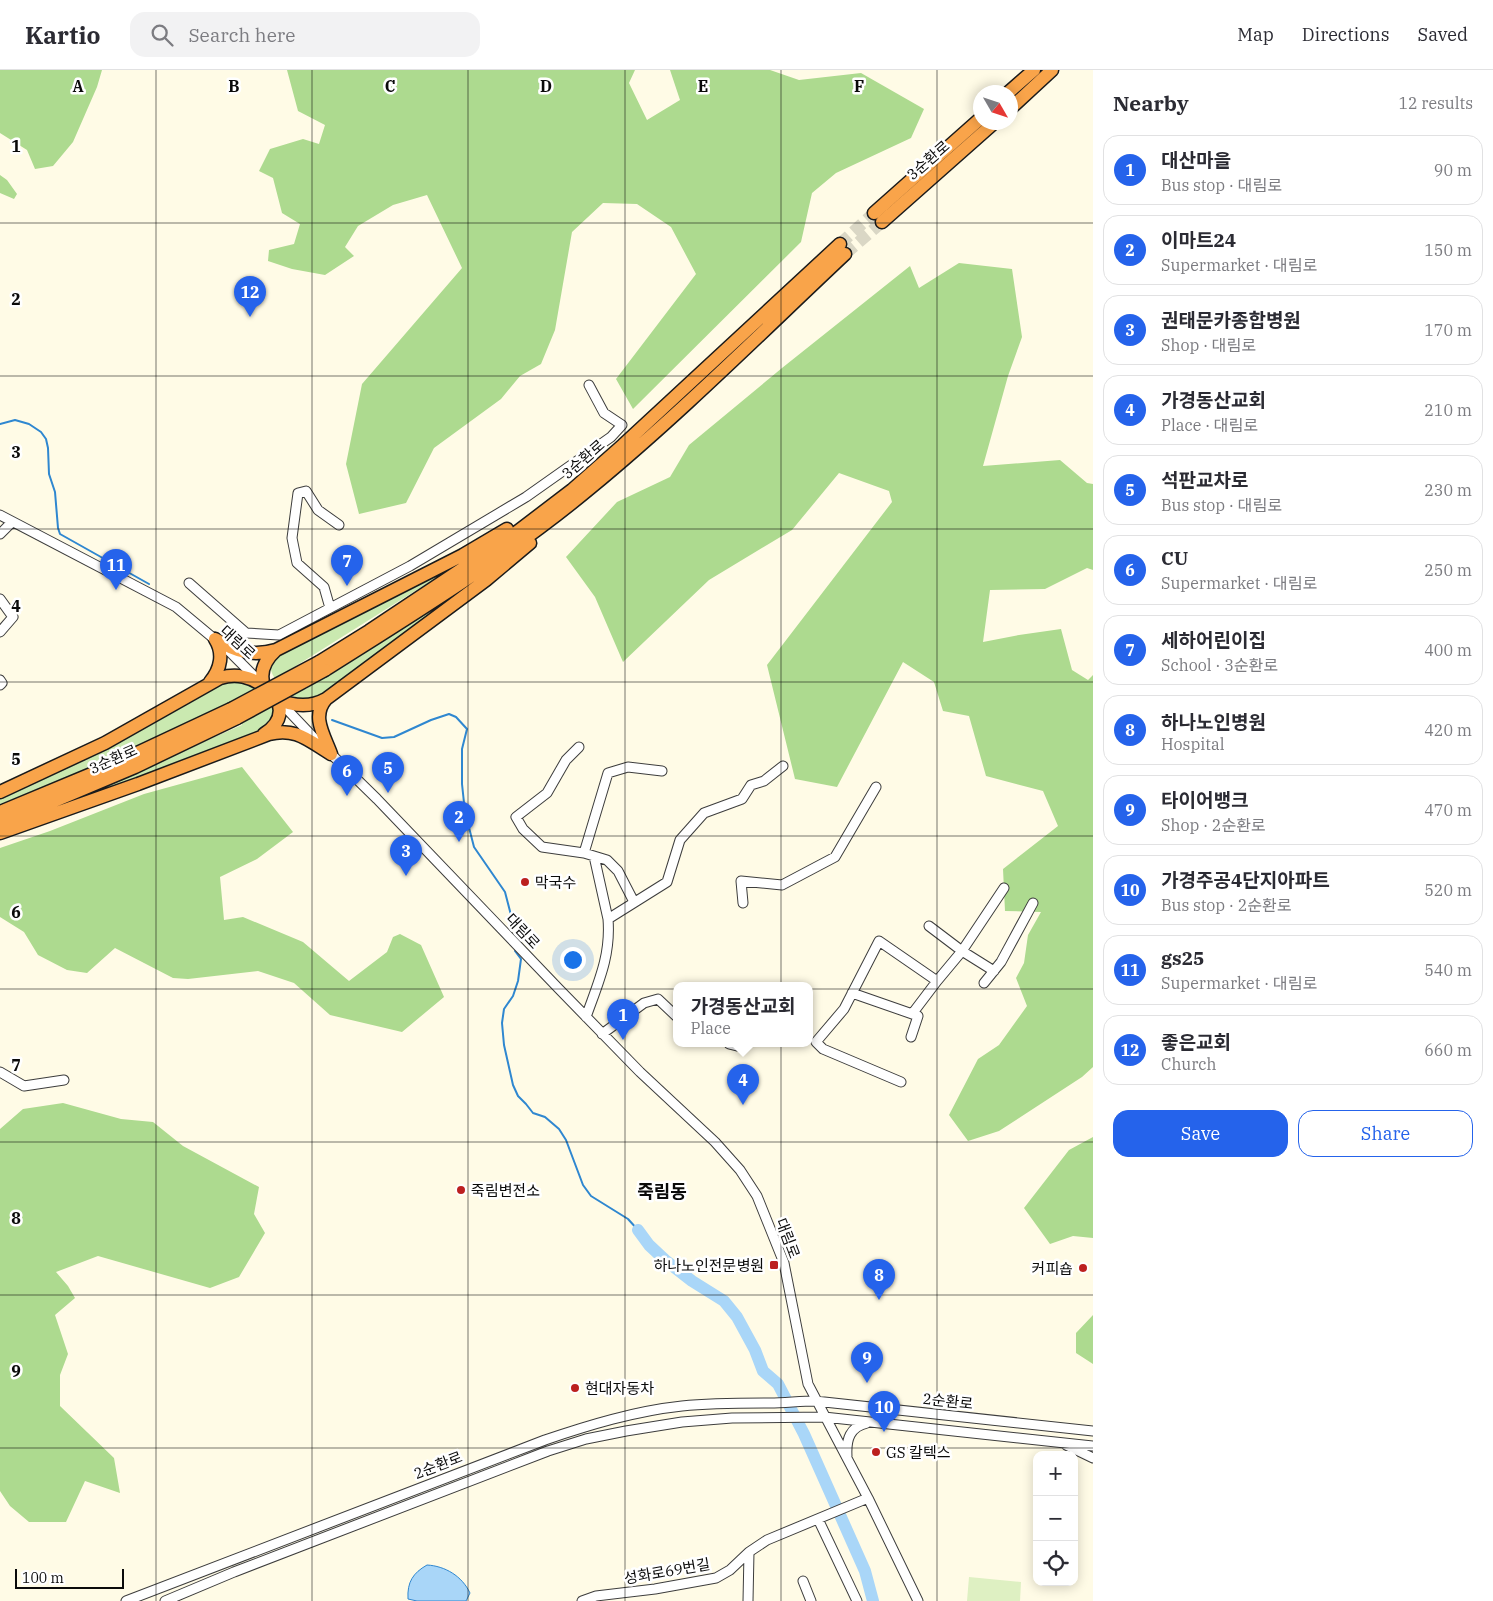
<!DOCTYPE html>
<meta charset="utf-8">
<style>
:root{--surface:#fff;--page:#f2f2f3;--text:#2b2b33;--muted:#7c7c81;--line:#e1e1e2;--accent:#2563eb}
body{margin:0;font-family:"IBM Plex Serif","Noto Sans KR",serif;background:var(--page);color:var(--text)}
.controls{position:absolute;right:15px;bottom:15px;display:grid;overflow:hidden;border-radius:10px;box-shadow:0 2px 12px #0003}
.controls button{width:45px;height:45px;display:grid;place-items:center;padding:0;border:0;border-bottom:1px solid var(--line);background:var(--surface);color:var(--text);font:25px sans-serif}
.compass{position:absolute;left:973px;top:15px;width:45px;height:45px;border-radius:50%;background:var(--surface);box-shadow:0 2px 12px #0003;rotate:129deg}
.scale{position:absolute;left:15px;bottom:12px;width:109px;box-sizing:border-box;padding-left:5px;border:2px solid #0a0a0a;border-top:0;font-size:14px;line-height:18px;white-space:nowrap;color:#0a0a0a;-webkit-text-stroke:4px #fff;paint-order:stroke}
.you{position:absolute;left:572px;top:889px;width:18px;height:18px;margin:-12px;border:4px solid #fff;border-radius:50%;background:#1a73e8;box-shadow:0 0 0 8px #1a73e833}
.badge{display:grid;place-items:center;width:32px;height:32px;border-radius:50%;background:var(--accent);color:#fff;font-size:16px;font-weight:700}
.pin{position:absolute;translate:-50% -41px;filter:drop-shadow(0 1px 2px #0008)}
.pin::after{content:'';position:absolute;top:26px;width:18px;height:15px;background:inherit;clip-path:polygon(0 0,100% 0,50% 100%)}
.popup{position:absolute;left:673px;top:912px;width:140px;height:65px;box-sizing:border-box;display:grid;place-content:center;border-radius:10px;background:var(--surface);filter:drop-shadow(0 1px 4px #0005);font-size:16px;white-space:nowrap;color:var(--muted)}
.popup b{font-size:19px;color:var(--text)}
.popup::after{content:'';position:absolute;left:50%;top:100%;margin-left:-10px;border:10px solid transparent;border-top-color:var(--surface)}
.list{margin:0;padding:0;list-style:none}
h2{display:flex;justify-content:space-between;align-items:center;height:65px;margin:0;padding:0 20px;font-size:21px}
h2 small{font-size:16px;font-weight:400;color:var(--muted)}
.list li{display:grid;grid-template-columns:32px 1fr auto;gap:15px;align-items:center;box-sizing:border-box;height:70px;margin:0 10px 10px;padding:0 10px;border:1px solid var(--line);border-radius:15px}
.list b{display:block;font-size:19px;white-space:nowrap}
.list p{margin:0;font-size:16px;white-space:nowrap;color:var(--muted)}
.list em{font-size:16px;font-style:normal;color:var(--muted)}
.actions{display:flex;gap:10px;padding:15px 20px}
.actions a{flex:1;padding:11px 0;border:1px solid var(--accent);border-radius:15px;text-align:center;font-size:18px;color:var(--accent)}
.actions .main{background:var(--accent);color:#fff}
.icon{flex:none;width:28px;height:28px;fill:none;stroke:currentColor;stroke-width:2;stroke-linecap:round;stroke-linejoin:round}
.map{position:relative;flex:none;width:1093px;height:1531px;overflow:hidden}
header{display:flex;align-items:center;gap:30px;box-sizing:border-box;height:70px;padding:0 25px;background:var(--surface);border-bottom:1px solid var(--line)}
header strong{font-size:24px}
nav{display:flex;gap:28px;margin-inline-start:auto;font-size:18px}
.search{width:350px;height:45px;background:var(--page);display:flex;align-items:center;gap:12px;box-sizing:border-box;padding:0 18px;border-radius:15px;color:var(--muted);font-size:19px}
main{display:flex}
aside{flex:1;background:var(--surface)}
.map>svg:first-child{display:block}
.green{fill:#cae9b0}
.forest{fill:#adda8f}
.pitch{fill:#def0c2}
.water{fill:#a9d6f8;stroke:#2f87d0}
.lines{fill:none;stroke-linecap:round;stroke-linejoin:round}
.stream{stroke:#2f87d0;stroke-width:2}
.river{stroke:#a9d6f8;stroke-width:12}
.highway-tunnel{stroke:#dad7c5;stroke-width:12;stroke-dasharray:12 6;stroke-linecap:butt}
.minor-casing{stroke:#3d3d3d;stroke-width:11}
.highway-casing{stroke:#1b1b1b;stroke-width:15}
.minor{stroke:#fff;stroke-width:9}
.highway{stroke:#f9a44a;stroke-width:12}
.highway-bridge-casing{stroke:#1b1b1b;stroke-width:15;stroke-linecap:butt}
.highway-bridge{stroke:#f9a44a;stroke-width:12}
.grid{fill:none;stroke:#0a0a0a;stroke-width:1;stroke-opacity:0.55}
.poi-dot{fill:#bc201f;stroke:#fff;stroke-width:2}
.labels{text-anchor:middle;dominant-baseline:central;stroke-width:5;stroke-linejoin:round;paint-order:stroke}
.street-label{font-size:15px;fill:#0a0a0a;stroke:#fff}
.poi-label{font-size:15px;fill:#0a0a0a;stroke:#fff;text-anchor:start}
.quarter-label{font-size:18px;font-weight:bold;fill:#0a0a0a;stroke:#fff}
.grid-label{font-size:16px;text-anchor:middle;font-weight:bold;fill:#0a0a0a;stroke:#fff;stroke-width:5;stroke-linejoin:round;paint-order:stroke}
</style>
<header>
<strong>Kartio</strong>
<div class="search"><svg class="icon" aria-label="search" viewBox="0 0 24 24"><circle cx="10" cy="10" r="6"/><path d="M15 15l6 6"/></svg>Search here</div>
<nav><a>Map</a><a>Directions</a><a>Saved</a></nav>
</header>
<main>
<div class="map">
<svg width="1093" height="1531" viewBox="0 0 1093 1531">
<rect width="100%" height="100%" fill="#fffbe6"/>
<path class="green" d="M477,482L291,599L306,619L493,497L324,625C304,633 294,630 280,615C275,609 272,605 270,597L275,586Z
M235,609L251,616L275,639L276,642L267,658L0,761L242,655L229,634L82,703L0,734V728L228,610Z"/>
<path class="forest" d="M0,0H102L97,17L73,72L53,96L35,99L27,80L0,63Z
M287,0H635L629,13L647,50L680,30L670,0H770L799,10L861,3L924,39L911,68L836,103L812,123L801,172L633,339L616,309L696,204L671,157L637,134L603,133L572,162L555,260L541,294L520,306L501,329L434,378L406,433L359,444L346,394L362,314L462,198L427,125L393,135L358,156L345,177L354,186L325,205L292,199L268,191L269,180L294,174L300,154L282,143L273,108L259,101L270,79L303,69L319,74L325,55L298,41Z
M0,105L7,110L17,124L14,129L0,123Z
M959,193L1012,199L1022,267L1008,306L983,396L1060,390L1087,413L1093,414V500L1087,498L1045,519L990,520L983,572L1019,565L1061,559L1072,600L1088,610L1093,605V997L1082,1007L999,1061L968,1071L949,1045L978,989L999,975L1027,936L1016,908L1024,893L1028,865L1041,842L1005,841L1003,799L1058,756L1043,721L986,706L969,646L943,641L934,612L903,592L837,717L795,709L767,595L892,432L889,421L839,403L792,460L709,510L623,592L595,527L566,487L617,432L670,407L689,375L782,298L910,196L919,218Z
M242,697L293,762L257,789L220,807L224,850L243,847L303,872L349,911L387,882L393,867L400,864L421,875L444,927L402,962L330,945L294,913L258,901L188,909L173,908L115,878L87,903L67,900L38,885L24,862L0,847V778L50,761L144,724Z
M63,1033L121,1049L153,1052L183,1076L259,1117L254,1144L265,1163L239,1207L210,1218L98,1186L56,1202L68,1216L75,1228L55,1245L68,1284L60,1305V1336L114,1388L120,1423L85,1411L66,1452H29L10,1436L0,1421V1059L23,1039Z
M1093,1067V1168L1073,1166L1050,1174L1024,1138L1069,1080Z
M1093,1245V1294L1076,1283V1263Z"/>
<path class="pitch" d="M969,1507L1021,1512L1020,1531H967Z"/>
<path class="water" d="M427,1495C445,1496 462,1506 470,1523L466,1531H417L408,1529C407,1512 413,1503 427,1495Z"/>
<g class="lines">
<path class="stream" d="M0,354L15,350L29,354L41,362L46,369L48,378L49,404L55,422L58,458L60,464L149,514
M332,650L382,668L394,667L431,650L449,644L456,647L467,659L462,679V714L465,742L474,777L505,822L511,845
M515,881L521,889L518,911L513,926L504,939L502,953L504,975L513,1015L518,1026L526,1034L533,1043L545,1047L559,1059L566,1070L583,1115L591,1126L628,1149L638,1160"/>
<path class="river" d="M638,1160L649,1175L665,1190L692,1211L724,1231L737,1247L755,1280L763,1301L778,1314L804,1364L865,1501L873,1531"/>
<path class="highway-tunnel" d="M840,174L874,143
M845,184L882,152"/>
<g class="minor-casing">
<path id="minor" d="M0,445L176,537L230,582L259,611
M0,464L12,452
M189,513L246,563L279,565L410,496L526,427L611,367L622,355L604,343L589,315
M0,529L13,547L0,562
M330,538L324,517L297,493L292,468L298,423L306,421L318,440L339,455
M0,610L2,613L0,615
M279,631L318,672
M579,677L566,690L547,723L516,747L523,759L542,777L584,783L607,790L618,801L634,832
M328,681L377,729L559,919L640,1002L715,1072L740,1100L757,1126L784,1193L808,1314L868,1428L918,1531
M584,783L608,703L628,697L662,701
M594,786L608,849
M743,833L741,811L782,815L835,787L876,717
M929,856L962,881L994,901
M984,913L1001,892L1033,833
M852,923L918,946L911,967
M912,944L937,911
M586,947C598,913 611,886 608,849L667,812L680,770L704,743L742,729L751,715L764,711L783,696
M602,964L644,933L658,929L677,947
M729,974L737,976
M0,1002L24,1016L64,1010
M901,1012L823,979L816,972L844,939L879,871L937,911L962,881L1004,818
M1066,1375L1093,1388
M847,1386C846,1369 850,1357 867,1353
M818,1449L857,1531
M749,1482L767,1470L868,1428
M803,1511L811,1531
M126,1531L545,1370C589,1355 635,1341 682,1336C711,1333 740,1333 770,1333C785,1333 800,1331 815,1331L1093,1361
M165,1531L234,1502L548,1381L586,1369L626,1361L682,1352L732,1348L824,1347L1093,1376
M582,1531L596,1526L655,1519L716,1508L730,1500L749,1482L748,1531"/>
</g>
<g class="highway-casing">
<path id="highway" d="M1009,22L1034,0
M1011,38L1052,0
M874,143L981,48
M882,152L995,52
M215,569C235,581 252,587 276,580L463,485L507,459
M319,592L369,561L513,465L572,420L623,375L840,174
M325,600C415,543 507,487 589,419C679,345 761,263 845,184
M210,612C221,599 224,583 215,569
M264,616C259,602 265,590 276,580
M277,629C293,636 310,638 326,629L486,510L530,473
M326,629C311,646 324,665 331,684
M264,664C277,656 284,644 277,629
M0,722L105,673L220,608C237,603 250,607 264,616
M0,742L101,700L231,639
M0,754L135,697L237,648
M0,763L138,714L269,664C296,657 309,671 331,684"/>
</g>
<use href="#minor" class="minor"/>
<use href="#highway" class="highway"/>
<g class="highway-bridge-casing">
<path id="highway-bridge" d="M231,639L319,592
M237,648L325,600"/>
</g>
<use href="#highway-bridge" class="highway-bridge"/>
</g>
<path class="grid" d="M156,0V1531M312,0V1531M468,0V1531M625,0V1531M781,0V1531M937,0V1531M0,153H1093M0,306H1093M0,459H1093M0,612H1093M0,766H1093M0,919H1093M0,1072H1093M0,1225H1093M0,1378H1093"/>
<g class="poi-dot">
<circle cx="525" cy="812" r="5"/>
<circle cx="461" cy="1120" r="5"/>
<rect x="769" y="1190" width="10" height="10" rx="2.5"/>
<circle cx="1083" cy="1198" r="5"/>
<circle cx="575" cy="1318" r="5"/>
<circle cx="876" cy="1382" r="5"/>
</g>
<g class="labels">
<g class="street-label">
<text transform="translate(928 90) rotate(-41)">3순환로</text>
<text transform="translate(583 389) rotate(-41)">3순환로</text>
<text transform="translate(238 572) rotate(43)">대림로</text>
<text transform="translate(113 689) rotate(-24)">3순환로</text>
<text transform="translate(523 861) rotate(47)">대림로</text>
<text transform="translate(788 1168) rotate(69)">대림로</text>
<text transform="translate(948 1331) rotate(6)">2순환로</text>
<text transform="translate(438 1395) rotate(-21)">2순환로</text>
<text transform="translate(667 1501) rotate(-10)">성화로69번길</text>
</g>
<g class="poi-label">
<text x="535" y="812">막국수</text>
<text x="471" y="1120">죽림변전소</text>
<text x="764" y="1195" text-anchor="end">하나노인전문병원</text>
<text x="1073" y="1198" text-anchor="end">커피숍</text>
<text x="585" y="1318">현대자동차</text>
<text x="886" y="1382">GS 칼텍스</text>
</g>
<g class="quarter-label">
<text x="662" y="1121">죽림동</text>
</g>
</g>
<g class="grid-label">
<text x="78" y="22">A</text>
<text x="234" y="22">B</text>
<text x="390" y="22">C</text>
<text x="546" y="22">D</text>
<text x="703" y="22">E</text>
<text x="859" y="22">F</text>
<text x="16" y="82">1</text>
<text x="16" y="235">2</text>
<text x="16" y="388">3</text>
<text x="16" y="542">4</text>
<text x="16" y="695">5</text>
<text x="16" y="848">6</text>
<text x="16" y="1001">7</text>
<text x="16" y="1154">8</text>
<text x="16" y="1307">9</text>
</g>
</svg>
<div class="controls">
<button>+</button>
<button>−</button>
<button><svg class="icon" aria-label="locate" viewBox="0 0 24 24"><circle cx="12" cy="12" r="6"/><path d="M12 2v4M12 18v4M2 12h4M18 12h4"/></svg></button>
</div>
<svg class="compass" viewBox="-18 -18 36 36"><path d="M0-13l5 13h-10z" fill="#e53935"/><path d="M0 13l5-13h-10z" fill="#7c7c81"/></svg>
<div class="scale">100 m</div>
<div class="you"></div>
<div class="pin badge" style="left:623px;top:970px">1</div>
<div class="pin badge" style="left:459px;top:772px">2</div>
<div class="pin badge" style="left:406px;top:806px">3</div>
<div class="pin badge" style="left:743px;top:1035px">4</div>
<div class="popup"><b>가경동산교회</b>Place</div>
<div class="pin badge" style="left:388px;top:723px">5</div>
<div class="pin badge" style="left:347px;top:726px">6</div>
<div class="pin badge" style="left:347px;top:516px">7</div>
<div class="pin badge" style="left:879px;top:1230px">8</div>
<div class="pin badge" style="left:867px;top:1313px">9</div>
<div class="pin badge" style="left:884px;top:1362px">10</div>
<div class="pin badge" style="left:116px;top:520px">11</div>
<div class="pin badge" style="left:250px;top:247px">12</div>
</div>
<aside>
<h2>Nearby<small>12 results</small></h2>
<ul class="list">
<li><span class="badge">1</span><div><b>대산마을</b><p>Bus stop · 대림로</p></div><em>90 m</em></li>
<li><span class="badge">2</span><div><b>이마트24</b><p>Supermarket · 대림로</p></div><em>150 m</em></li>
<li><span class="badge">3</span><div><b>권태문카종합병원</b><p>Shop · 대림로</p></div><em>170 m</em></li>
<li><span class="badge">4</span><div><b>가경동산교회</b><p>Place · 대림로</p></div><em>210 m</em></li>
<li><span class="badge">5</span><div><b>석판교차로</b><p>Bus stop · 대림로</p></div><em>230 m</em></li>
<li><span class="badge">6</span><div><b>CU</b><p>Supermarket · 대림로</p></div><em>250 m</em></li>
<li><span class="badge">7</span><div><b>세하어린이집</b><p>School · 3순환로</p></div><em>400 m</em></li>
<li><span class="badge">8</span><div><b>하나노인병원</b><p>Hospital</p></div><em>420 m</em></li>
<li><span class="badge">9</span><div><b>타이어뱅크</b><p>Shop · 2순환로</p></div><em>470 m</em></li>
<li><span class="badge">10</span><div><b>가경주공4단지아파트</b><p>Bus stop · 2순환로</p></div><em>520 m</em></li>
<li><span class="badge">11</span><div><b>gs25</b><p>Supermarket · 대림로</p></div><em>540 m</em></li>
<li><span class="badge">12</span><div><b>좋은교회</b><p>Church</p></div><em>660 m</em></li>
</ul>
<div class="actions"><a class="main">Save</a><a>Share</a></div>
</aside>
</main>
